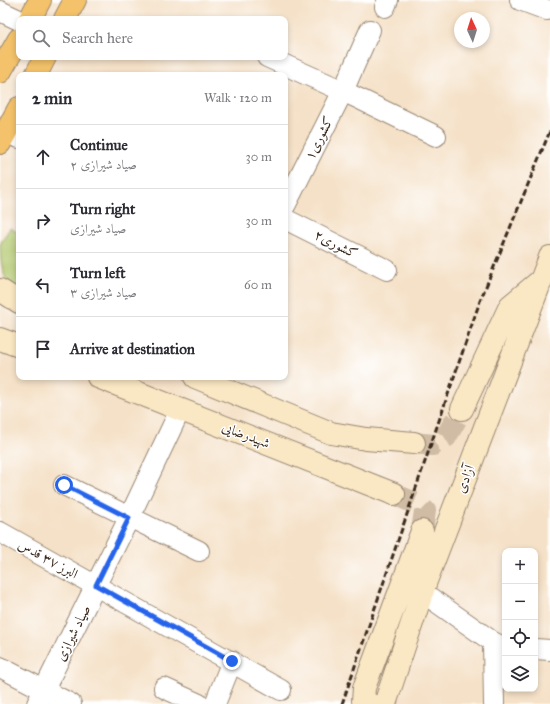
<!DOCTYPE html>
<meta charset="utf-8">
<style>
:root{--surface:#fff;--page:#f7f7f7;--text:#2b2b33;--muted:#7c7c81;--line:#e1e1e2}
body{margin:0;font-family:"IM FELL Great Primer",Amiri,serif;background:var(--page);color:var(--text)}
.controls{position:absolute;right:12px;bottom:12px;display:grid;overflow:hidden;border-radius:8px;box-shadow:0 2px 6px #0003}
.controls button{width:36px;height:36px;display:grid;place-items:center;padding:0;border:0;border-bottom:1px solid var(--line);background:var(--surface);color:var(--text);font:20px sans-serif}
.compass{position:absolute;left:454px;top:12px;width:36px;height:36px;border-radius:50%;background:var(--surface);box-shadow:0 2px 6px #0003;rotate:356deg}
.stop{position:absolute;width:12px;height:12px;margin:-9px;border:3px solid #2563eb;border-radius:50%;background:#fff}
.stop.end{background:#2563eb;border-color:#fff;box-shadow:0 1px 4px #0008}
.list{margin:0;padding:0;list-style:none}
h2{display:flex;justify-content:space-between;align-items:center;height:52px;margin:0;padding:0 16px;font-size:17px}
h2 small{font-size:13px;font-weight:400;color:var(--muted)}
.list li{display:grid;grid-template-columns:26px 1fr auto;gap:12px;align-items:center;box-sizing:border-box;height:64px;padding:0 16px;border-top:1px solid var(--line)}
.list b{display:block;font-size:15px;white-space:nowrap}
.list p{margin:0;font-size:13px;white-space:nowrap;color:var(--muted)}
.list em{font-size:13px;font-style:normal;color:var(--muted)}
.icon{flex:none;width:22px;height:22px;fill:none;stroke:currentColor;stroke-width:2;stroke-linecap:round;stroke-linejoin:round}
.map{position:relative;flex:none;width:550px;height:704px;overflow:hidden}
.search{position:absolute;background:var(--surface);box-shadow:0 2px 6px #0003;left:16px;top:16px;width:272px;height:44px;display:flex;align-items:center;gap:10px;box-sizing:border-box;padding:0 14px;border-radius:8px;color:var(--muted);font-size:15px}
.panel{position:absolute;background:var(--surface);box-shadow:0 2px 6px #0003;left:16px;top:72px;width:272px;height:308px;border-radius:8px}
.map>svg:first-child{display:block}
.green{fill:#b0c66b;stroke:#767844}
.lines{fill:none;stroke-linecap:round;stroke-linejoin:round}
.secondary-tunnel{stroke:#d0bca5;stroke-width:22;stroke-dasharray:22 11;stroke-linecap:butt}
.street-casing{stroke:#988672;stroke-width:22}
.secondary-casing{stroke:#988672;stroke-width:24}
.primary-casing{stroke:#988672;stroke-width:24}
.street{stroke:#fff;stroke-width:20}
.secondary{stroke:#fae7c3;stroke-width:22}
.primary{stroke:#f3c26a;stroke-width:22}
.rail{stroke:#3b2a1e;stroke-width:3;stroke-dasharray:6 3;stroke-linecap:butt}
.route{stroke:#2563eb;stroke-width:5}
.labels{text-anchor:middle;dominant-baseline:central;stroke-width:3;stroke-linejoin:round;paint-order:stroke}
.street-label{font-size:14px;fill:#3b2a1e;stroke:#fff}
</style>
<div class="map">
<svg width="550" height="704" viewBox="0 0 550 704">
<rect width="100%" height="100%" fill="#fff"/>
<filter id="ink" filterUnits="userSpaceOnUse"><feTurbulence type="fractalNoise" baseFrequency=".025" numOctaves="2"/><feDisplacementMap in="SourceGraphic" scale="8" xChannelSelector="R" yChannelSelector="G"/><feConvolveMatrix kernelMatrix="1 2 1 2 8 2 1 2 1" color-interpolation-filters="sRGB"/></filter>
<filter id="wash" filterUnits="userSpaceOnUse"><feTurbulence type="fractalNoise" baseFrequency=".012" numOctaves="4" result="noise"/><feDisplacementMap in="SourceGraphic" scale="16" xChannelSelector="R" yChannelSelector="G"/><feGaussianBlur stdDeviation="0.9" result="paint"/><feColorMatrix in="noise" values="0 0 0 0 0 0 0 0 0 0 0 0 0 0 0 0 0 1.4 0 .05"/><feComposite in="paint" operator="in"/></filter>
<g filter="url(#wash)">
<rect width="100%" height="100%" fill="#f5e1c7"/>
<path class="green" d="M10,228L19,233V292C3,285 0,262 0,245C2,239 7,233 10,228Z"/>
</g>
<g filter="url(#ink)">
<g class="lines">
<path class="secondary-tunnel" d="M414,443L433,445L446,437L462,409
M394,494L419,505L425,511L422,531"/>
<g class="street-casing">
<path id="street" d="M520,0L547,10
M385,7L388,0
M0,11L19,20
M267,57L343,91L436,136
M6,133L19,138
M285,206L343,91L370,30
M285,219L387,270
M64,485L199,551
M0,532L281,690
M422,592L493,642L505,648
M493,642L494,704
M535,649L550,650
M0,667L71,704
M164,688L199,704
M37,704L129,518L180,410
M215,704L232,661"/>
</g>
<g class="secondary-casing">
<path id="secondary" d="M0,290L19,302
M0,339L19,346
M98,377L394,494
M195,377L331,433L366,439L414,443
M462,409L510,306L540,281
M370,704L363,701L364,688L422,531
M385,704L426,581L550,257"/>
</g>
<g class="primary-casing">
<path id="primary" d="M30,19L40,0
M65,19L75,0
M0,72L19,39
M36,75L45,57
M0,143L19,108"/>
</g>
<use href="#street" class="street"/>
<use href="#secondary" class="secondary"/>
<use href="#primary" class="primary"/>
<path class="rail" d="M342,704L480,301L550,131"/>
</g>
</g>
<g class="lines" filter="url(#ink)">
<path class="route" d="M64,485L129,518L96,585L232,661"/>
</g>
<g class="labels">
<g class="street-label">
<text transform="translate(319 138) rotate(-63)">کشوری۱</text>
<text transform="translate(336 244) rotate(27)">کشوری۲</text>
<text transform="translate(246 435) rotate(21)">شهیدرضایی</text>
<text transform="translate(465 479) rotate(-69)">آزادی</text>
<text transform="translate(48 559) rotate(29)">البرز ۳۷ قدس</text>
<text transform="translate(73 633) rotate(-63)">صیاد شیرازی</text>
</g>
</g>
</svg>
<div class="controls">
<button>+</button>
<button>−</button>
<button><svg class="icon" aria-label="locate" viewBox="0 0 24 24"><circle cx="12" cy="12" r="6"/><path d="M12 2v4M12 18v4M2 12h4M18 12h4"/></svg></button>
<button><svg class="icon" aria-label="layers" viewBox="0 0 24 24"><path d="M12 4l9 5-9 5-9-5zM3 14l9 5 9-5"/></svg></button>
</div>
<svg class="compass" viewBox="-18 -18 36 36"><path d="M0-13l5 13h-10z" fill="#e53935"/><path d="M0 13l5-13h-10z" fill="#7c7c81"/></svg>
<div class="stop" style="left:64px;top:485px"></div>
<div class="stop end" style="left:232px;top:661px"></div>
<div class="search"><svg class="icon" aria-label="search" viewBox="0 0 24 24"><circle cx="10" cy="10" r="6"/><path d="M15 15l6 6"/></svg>Search here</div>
<section class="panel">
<h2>2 min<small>Walk · 120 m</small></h2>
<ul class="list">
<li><svg class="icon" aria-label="ahead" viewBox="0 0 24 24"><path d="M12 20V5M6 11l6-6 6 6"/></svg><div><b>Continue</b><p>صیاد شیرازی ۲</p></div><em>30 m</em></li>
<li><svg class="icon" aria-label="right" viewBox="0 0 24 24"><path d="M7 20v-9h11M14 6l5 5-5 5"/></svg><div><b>Turn right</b><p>صیاد شیرازی</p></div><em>30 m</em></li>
<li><svg class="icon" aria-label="left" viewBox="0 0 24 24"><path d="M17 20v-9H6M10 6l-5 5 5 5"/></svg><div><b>Turn left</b><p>صیاد شیرازی ۳</p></div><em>60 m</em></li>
<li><svg class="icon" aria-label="arrive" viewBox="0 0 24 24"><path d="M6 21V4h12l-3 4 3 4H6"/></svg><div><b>Arrive at destination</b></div></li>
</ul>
</section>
</div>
